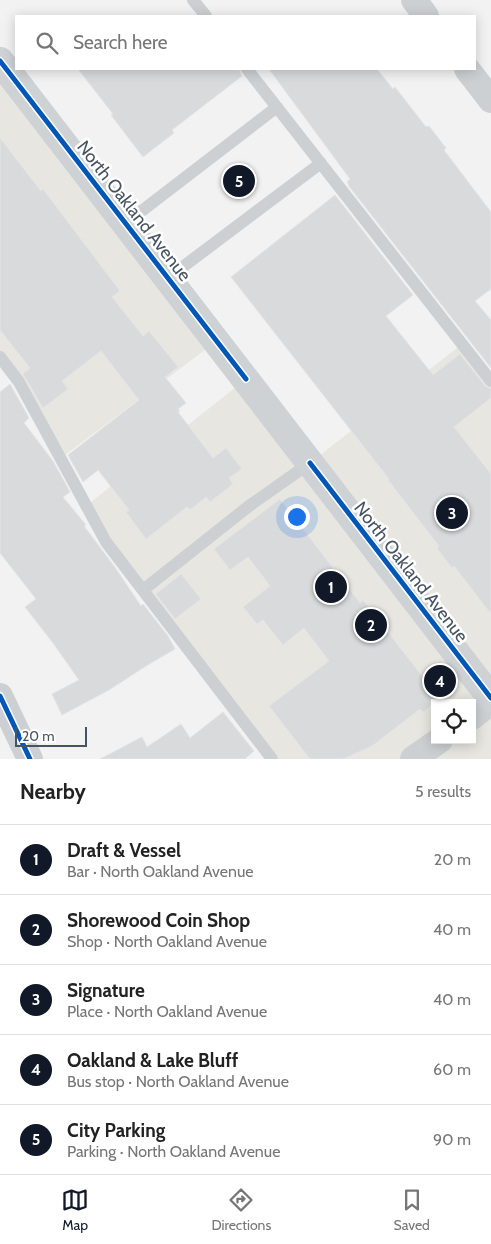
<!DOCTYPE html>
<meta charset="utf-8">
<style>
:root{--surface:#fff;--page:#f2f2f2;--text:#222;--muted:#767676;--line:#e0e0e0;--accent:#111827}
body{margin:0;font-family:Cabin,sans-serif;background:var(--page);color:var(--text)}
.controls{position:absolute;right:15px;bottom:15px;display:grid;overflow:hidden;border-radius:0px;box-shadow:0 2px 12px #0003}
.controls button{width:45px;height:45px;display:grid;place-items:center;padding:0;border:0;border-bottom:1px solid var(--line);background:var(--surface);color:var(--text);font:25px sans-serif}
.scale{position:absolute;left:15px;bottom:12px;width:72px;box-sizing:border-box;padding-left:5px;border:2px solid #475360;border-top:0;font-size:14px;line-height:18px;white-space:nowrap;color:#475360;-webkit-text-stroke:4px #fff;paint-order:stroke}
.you{position:absolute;left:296px;top:516px;width:18px;height:18px;margin:-12px;border:4px solid #fff;border-radius:50%;background:#1a73e8;box-shadow:0 0 0 8px #1a73e833}
.badge{display:grid;place-items:center;width:32px;height:32px;border-radius:50%;background:var(--accent);color:#fff;font-size:16px;font-weight:700}
.pin{position:absolute;translate:-50% -50%;border:2px solid #fff;box-shadow:0 1px 5px #0006}
.list{margin:0;padding:0;list-style:none}
h2{display:flex;justify-content:space-between;align-items:center;height:65px;margin:0;padding:0 20px;font-size:21px}
h2 small{font-size:16px;font-weight:400;color:var(--muted)}
.list li{display:grid;grid-template-columns:32px 1fr auto;gap:15px;align-items:center;box-sizing:border-box;height:70px;padding:0 20px;border-top:1px solid var(--line)}
.list b{display:block;font-size:19px;white-space:nowrap}
.list p{margin:0;font-size:16px;white-space:nowrap;color:var(--muted)}
.list em{font-size:16px;font-style:normal;color:var(--muted)}
.icon{flex:none;width:28px;height:28px;fill:none;stroke:currentColor;stroke-width:2;stroke-linecap:round;stroke-linejoin:round}
.map{position:relative;flex:none;width:491px;height:759px;overflow:hidden}
.search{position:absolute;background:var(--surface);box-shadow:0 2px 12px #0003;left:15px;right:15px;top:15px;height:55px;display:flex;align-items:center;gap:12px;box-sizing:border-box;padding:0 18px;border-radius:0px;color:var(--muted);font-size:19px}
.sheet{height:415px;background:var(--surface)}
nav{display:flex;justify-content:space-around;align-items:center;box-sizing:border-box;height:70px;border-top:1px solid var(--line);background:var(--surface);font-size:14px;color:var(--muted)}
nav a{display:grid;justify-items:center;gap:2px}
nav .on{color:var(--accent)}
.map>svg:first-child{display:block}
.commercial{fill:#e7e6e0;fill-rule:evenodd}
.building{fill:#d9dadc;stroke:#e3e4e5}
.lines{fill:none;stroke-linecap:round;stroke-linejoin:round}
.lane{stroke:#cdd0d3;stroke-width:12}
.street{stroke:#cdd0d3;stroke-width:26}
.secondary{stroke:#ced2d5;stroke-width:28}
.cycleway-casing{stroke:#fff;stroke-width:8}
.cycleway{stroke:#0057b8;stroke-width:5}
.labels{text-anchor:middle;dominant-baseline:central;stroke-width:5;stroke-linejoin:round;paint-order:stroke}
.street-label{font-size:18px;fill:#475360;stroke:#fff}
</style>
<div class="map">
<svg width="491" height="759" viewBox="0 0 491 759">
<rect width="100%" height="100%" fill="#f2f2f2"/>
<path class="commercial" d="M0,61L217,341L61,458L0,357Z
M462,344L491,381V759H272L86,506L246,379L310,463ZM435,703H472V740H435Z"/>
<path class="building" d="M78,69H239L242,76L172,130L174,133L143,157L111,115L113,114Z
M269,69H377L393,89L395,87L426,127L429,126L446,148L444,150L491,212V289L475,301L491,320V368L348,185H349L347,182L350,179Z
M0,138L41,191L43,189L120,291L112,297L143,336L149,331L178,367L165,377L186,403L178,409L180,411L178,412L213,458L226,448L242,469L229,478L233,484L210,502L206,497L190,510L187,507L146,539L126,512L129,510L98,470L83,482L68,455L139,400L101,351L62,381L68,389L43,408L23,374L30,368L0,330Z
M335,195L413,295L386,316L433,375L460,354L485,386L491,389V398L454,427L491,474V614L454,566L452,568L437,548L439,546L388,480L389,479L231,277Z
M10,384L29,418L24,423L53,461L70,492L63,497L86,525L84,526L114,566L141,606L143,604L168,636L175,649L146,666L109,690L62,715L52,694L79,680L53,643L25,607L36,599L0,553V392Z
M280,499L360,603L363,600L440,699L423,712L420,709L372,746L343,759H310L269,706L329,661L304,628L283,645L263,620L257,624L243,607L270,586L248,557L230,570L214,549Z
M181,574L201,599L175,619L156,594Z
M223,712L254,751L245,759H100L142,737L147,747L181,724L190,738Z"/>
<g class="lines">
<path class="lane" d="M193,0L206,16
M247,69L491,381
M126,223L277,107
M168,278L321,163
M0,357L19,382L106,542L272,759
M143,590L249,506L310,463"/>
<path class="street" d="M414,0L426,16
M467,69L491,100
M0,696L30,759
M472,717L491,702
M413,759L440,740"/>
<path class="secondary" d="M0,61L491,698"/>
<g class="cycleway-casing">
<path id="cycleway" d="M0,61L246,379
M310,463L491,698
M0,696L30,759"/>
</g>
<use href="#cycleway" class="cycleway"/>
</g>
<g class="labels">
<g class="street-label">
<text transform="translate(134 211) rotate(52)">North Oakland Avenue</text>
<text transform="translate(411 572) rotate(52)">North Oakland Avenue</text>
</g>
</g>
</svg>
<div class="controls">
<button><svg class="icon" aria-label="locate" viewBox="0 0 24 24"><circle cx="12" cy="12" r="6"/><path d="M12 2v4M12 18v4M2 12h4M18 12h4"/></svg></button>
</div>
<div class="scale">20 m</div>
<div class="you"></div>
<div class="pin badge" style="left:331px;top:587px">1</div>
<div class="pin badge" style="left:371px;top:625px">2</div>
<div class="pin badge" style="left:452px;top:513px">3</div>
<div class="pin badge" style="left:440px;top:681px">4</div>
<div class="pin badge" style="left:239px;top:181px">5</div>
<div class="search"><svg class="icon" aria-label="search" viewBox="0 0 24 24"><circle cx="10" cy="10" r="6"/><path d="M15 15l6 6"/></svg>Search here</div>
</div>
<section class="sheet">
<h2>Nearby<small>5 results</small></h2>
<ul class="list">
<li><span class="badge">1</span><div><b>Draft &amp; Vessel</b><p>Bar · North Oakland Avenue</p></div><em>20 m</em></li>
<li><span class="badge">2</span><div><b>Shorewood Coin Shop</b><p>Shop · North Oakland Avenue</p></div><em>40 m</em></li>
<li><span class="badge">3</span><div><b>Signature</b><p>Place · North Oakland Avenue</p></div><em>40 m</em></li>
<li><span class="badge">4</span><div><b>Oakland &amp; Lake Bluff</b><p>Bus stop · North Oakland Avenue</p></div><em>60 m</em></li>
<li><span class="badge">5</span><div><b>City Parking</b><p>Parking · North Oakland Avenue</p></div><em>90 m</em></li>
</ul>
</section>
<nav>
<a class="on"><svg class="icon" aria-label="map" viewBox="0 0 24 24"><path d="M3 6l6-2 6 2 6-2v14l-6 2-6-2-6 2zM9 4v14M15 6v14"/></svg>Map</a>
<a><svg class="icon" aria-label="directions" viewBox="0 0 24 24"><path d="M12 3l9 9-9 9-9-9zM9 14v-3h6M13 9l2 2-2 2"/></svg>Directions</a>
<a><svg class="icon" aria-label="saved" viewBox="0 0 24 24"><path d="M7 4h10v16l-5-4-5 4z"/></svg>Saved</a>
</nav>
